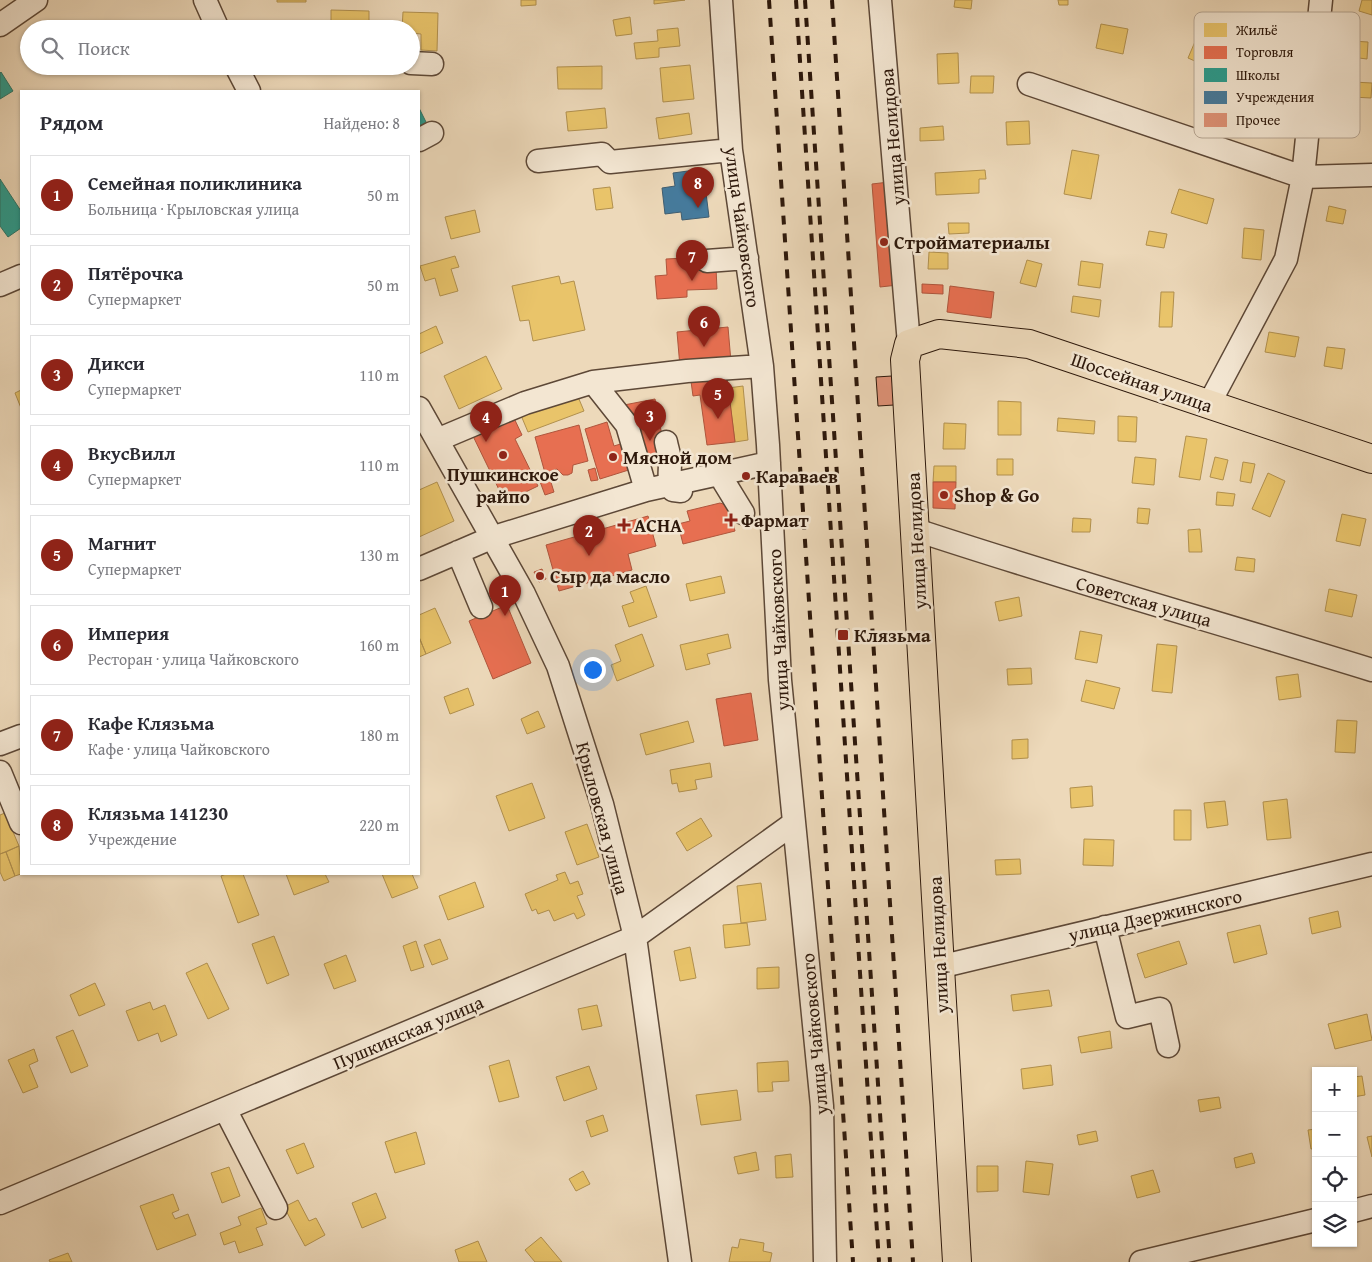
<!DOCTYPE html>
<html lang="ru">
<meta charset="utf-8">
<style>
:root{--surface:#fff;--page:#f2f2f3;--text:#2b2b33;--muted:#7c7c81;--line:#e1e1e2;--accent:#8f2418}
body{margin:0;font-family:"Gentium Book Plus",serif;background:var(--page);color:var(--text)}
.controls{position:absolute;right:15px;bottom:15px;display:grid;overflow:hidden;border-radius:0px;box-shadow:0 1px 4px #0004}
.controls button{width:45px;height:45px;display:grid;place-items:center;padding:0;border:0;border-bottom:1px solid var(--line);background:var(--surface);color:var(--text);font:25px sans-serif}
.you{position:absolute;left:592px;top:669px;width:18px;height:18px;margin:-12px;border:4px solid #fff;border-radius:50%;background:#1a73e8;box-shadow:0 0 0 8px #1a73e833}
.badge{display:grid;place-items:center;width:32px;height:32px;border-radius:50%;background:var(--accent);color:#fff;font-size:16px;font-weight:700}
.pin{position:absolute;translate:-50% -41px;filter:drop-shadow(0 1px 2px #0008)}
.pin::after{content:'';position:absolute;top:26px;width:18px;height:15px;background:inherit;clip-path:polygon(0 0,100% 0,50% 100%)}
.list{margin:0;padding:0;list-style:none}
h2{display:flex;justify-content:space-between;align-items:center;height:65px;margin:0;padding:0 20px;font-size:21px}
h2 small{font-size:16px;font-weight:400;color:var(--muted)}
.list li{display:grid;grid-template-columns:32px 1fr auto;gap:15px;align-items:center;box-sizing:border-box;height:80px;margin:0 10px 10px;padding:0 10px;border:1px solid var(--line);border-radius:0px}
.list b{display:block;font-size:19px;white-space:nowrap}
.list p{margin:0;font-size:16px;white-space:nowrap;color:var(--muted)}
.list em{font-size:16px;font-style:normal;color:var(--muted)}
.icon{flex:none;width:28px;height:28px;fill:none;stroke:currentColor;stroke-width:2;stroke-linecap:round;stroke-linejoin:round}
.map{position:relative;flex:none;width:1372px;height:1262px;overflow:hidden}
.search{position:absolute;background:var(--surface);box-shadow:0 1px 4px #0004;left:20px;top:20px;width:400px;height:55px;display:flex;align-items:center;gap:12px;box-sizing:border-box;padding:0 18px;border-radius:28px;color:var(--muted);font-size:19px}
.panel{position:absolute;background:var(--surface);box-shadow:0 1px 4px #0004;left:20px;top:90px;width:400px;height:785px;border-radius:0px}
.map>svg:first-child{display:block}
.homes{fill:#e9c46a;stroke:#b1904e}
.shops{fill:#e76f51;stroke:#af553c}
.schools{fill:#2a9d8f;stroke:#2b7567}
.public{fill:#457b9d;stroke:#3e5d71}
.building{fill:#df9277;stroke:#2d180b}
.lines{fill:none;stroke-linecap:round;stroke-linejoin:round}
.minor-casing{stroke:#5d4837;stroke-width:25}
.major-casing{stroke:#2d180b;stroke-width:30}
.minor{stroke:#f3e6d2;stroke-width:22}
.major{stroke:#edd9ba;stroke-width:28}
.rail{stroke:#2d180b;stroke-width:4;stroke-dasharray:9 9;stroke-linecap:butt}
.poi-dot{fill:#8f2418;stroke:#f3e6d2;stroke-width:2}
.labels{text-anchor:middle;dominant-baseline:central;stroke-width:5;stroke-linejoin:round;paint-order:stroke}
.street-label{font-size:19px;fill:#2d180b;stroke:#f3e6d2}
.poi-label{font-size:19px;font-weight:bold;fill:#2d180b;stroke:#f3e6d2;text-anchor:start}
.key{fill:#f3e6d2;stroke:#b8a896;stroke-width:1}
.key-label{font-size:14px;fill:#2d180b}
</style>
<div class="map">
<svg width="1372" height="1262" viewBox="0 0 1372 1262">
<rect width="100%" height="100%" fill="#edd9ba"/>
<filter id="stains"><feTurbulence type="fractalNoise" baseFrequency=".004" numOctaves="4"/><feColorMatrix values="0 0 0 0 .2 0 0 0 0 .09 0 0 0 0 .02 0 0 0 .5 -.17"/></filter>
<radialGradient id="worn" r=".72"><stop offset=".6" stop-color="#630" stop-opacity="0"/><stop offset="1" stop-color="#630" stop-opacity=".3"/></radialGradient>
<path class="homes" d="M277,0H306V2H277Z
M521,0H536V5L521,6Z
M654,0H685L654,4Z
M955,0H972L971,9L954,7Z
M1058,0H1068V5H1059Z
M1362,0H1372V15L1359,11Z
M331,10L369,11V29L331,28Z
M403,12L438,13L437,51L421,50V34L411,33V29H402Z
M630,17L632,34L616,36L613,20Z
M1101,24L1128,29L1123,54L1096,48Z
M678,28L680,46L659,48V57L636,59L634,43L658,41L657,30Z
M1197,37L1222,48L1213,69L1188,58Z
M1352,41L1368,42L1367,59L1351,57Z
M958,53L959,83L938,84L937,54Z
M690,65L694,99L663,102L660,68Z
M602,66V89H558L557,67Z
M971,76H994L993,93H970Z
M1353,82L1372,83L1371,98L1352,97Z
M605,108L607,128L568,131L566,112Z
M689,113L692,134L659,139L656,118Z
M1029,121L1030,144L1007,145L1006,122Z
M943,126L944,140L920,141V128Z
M1072,150L1099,155L1091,199L1064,194Z
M985,170L986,179H979V193L936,195L935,173Z
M610,187L613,208L596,210L593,189Z
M1179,189L1214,199L1207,224L1171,213Z
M1329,206L1346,210L1343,224L1326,221Z
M475,210L480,232L451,239L445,217Z
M948,223H969V233L949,234Z
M1244,228L1264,230L1261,260L1242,258Z
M1149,231L1167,234L1164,248L1146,245Z
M929,252L948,253V269H928Z
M455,256L459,267L451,269L458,291L440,296L435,278L425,281L420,266Z
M1027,260L1042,264L1036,287L1020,283Z
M1081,261L1103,264L1100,288L1078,285Z
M559,276L561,284L574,281L585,330L533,341L529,320L520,321L512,286Z
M1161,292H1174L1172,327H1159Z
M1073,296L1101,300L1099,317L1071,312Z
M436,326L443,343L419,354V334Z
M1269,332L1299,337L1295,357L1265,352Z
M1327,347L1345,349L1342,369L1324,366Z
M486,356L502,389L459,409L444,376Z
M743,386L748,440L735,442L728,388Z
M21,390V408L15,393Z
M576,392L584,411L528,432L520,413Z
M998,401L1021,402V435H998Z
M1118,416L1137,417L1136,442L1118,441Z
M1058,418L1095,421L1094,434L1057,431Z
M944,423L966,424L965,449H943Z
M1186,436L1207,439L1200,480L1179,477Z
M1135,457L1156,459L1154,485L1132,483Z
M1215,457L1228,460L1223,480L1210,477Z
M997,459H1013V475H997Z
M1243,462L1255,464L1251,483L1240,481Z
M934,466H956V482H933Z
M1268,473L1285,481L1270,517L1252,509Z
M437,482L454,521L419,537V490Z
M1217,492L1235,494L1233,506L1216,505Z
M1138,508L1150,509L1148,524L1137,523Z
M1342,514L1366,519L1360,546L1336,541Z
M1073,518L1091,519L1090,532H1072Z
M1200,529L1202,552H1189L1188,530Z
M1237,557L1255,559L1254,572L1235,570Z
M721,576L725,593L690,601L686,584Z
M646,586L657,617L629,627L622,606L634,602L630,592Z
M1329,589L1357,595L1352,617L1325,611Z
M1019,597L1022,616L999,621L995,602Z
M435,608L451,643L426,654L419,637V615Z
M1080,631L1102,635L1097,663L1075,659Z
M642,634L654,666L617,681L611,665L621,661L615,645Z
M728,634L731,648L707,654L710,664L686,670L680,645Z
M419,637L426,654L419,657Z
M1157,644L1177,646L1172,693L1152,691Z
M1031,668L1032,684L1008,685L1007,669Z
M1298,674L1301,697L1279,700L1276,677Z
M1086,680L1120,688L1114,709L1081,701Z
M468,688L474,705L450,714L444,697Z
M538,711L545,727L527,734L521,719Z
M1337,720L1357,721L1355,753L1335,752Z
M688,721L694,742L646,755L640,734Z
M1028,739V758L1012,759V740Z
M710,763L712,777L695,780L697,789L679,792L677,783L672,784L670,770Z
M532,783L545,818L509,831L496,796Z
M1092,786L1093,806L1071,808L1070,788Z
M1287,799L1291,838L1267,840L1263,802Z
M1225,801L1228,825L1207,828L1204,803Z
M1174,810H1191V840H1174Z
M5,813L19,846L0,854V815Z
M701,818L712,836L687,851L676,833Z
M587,824L599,857L577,865L565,832Z
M1084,839L1114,840L1113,866L1083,865Z
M19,846L21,874L15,876L6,852Z
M6,852L15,876L4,881L0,872V854Z
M1020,859L1021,874L996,875L995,860Z
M565,872L570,884L578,881L583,894L577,896L585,915L577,919L574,913L554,921L549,910L538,914L536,909L532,911L525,894L558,880L556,875Z
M226,874H243L259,915L238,923L221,876Z
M286,874H325L329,882L294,895Z
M382,874H412L418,888L392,898Z
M475,882L484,907L448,920L439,896Z
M761,883L766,920L741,923L737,886Z
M1338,911L1341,927L1312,934L1309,918Z
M747,923L750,945L725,948L723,925Z
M1260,925L1267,954L1234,963L1227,933Z
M274,936L289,975L267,984L252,944Z
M440,939L448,959L432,965L424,945Z
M416,941L424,967L411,971L403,946Z
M1179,941L1187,964L1145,978L1137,954Z
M690,947L696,978L680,981L674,951Z
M346,955L356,981L334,989L324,964Z
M207,963L229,1009L208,1019L186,973Z
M779,967V988L757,989V968Z
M95,983L105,1005L79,1016L70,995Z
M1049,990L1052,1006L1013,1011L1011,995Z
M150,1002L153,1010L165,1005L177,1035L161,1042L158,1033L138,1041L126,1011Z
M597,1005L602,1026L582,1030L578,1009Z
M1367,1014L1372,1040L1335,1049L1328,1024Z
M73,1030L88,1066L71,1073L56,1037Z
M1110,1031L1112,1048L1081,1053L1078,1037Z
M34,1049L38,1061L29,1065L38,1087L23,1093L8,1060Z
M509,1060L519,1097L499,1102L489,1066Z
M788,1061L789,1081L772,1082L773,1091L758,1092L757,1063Z
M1051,1065L1053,1085L1023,1089L1021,1069Z
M589,1066L597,1089L564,1101L556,1077Z
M1362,1076L1365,1095L1353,1097V1077Z
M737,1090L741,1120L701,1125L696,1095Z
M1219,1097L1221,1108L1200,1112L1198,1100Z
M603,1115L608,1131L591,1137L586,1121Z
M1316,1129V1148L1311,1149L1308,1130Z
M1096,1131L1098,1141L1079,1145L1077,1135Z
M416,1132L425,1164L395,1173L385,1142Z
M1372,1136V1157L1367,1137Z
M304,1143L314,1167L297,1174L286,1150Z
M756,1152L759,1170L738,1174L734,1157Z
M1252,1153L1255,1163L1236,1168L1234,1158Z
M791,1154L793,1177L776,1178L775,1156Z
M1026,1161L1053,1164L1049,1195L1023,1192Z
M977,1166H998V1191L977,1192Z
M229,1167L240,1196L222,1203L211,1173Z
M1153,1170L1160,1192L1137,1198L1131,1176Z
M583,1171L590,1184L576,1191L569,1179Z
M376,1193L386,1218L362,1228L352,1203Z
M173,1194L179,1210L172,1213L175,1219L188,1214L196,1235L157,1250L140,1206Z
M298,1200L309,1221L316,1218L325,1235L305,1246L284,1207Z
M261,1208L267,1224L256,1228L263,1245L239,1253L235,1241L224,1245L220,1233L241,1225L238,1217Z
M541,1237L562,1262H535L525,1250Z
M740,1239L764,1243L763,1251L772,1253L770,1262H729L732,1247L738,1248Z
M478,1241L487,1262H459L455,1250Z
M68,1253L72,1262H50L49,1260Z"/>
<path class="shops" d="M889,182L898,285L880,287L872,184Z
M703,257L716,268L717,289L687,290V297L657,299L655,276L667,275L666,259Z
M922,284L943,285V294L922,293Z
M950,286L994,292L991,318L947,312Z
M728,327L731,362L680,367L677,332Z
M726,369L735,442L707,445L700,395L693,396L690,374Z
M655,399L667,462L642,467L624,405Z
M513,416L522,435L515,439L538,486L505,502L472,434Z
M607,422L614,446L627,442L635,468L600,479L585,429Z
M579,425L588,461L573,465L572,473L568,475H563L557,469L545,473L535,437Z
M595,468L598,480L591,481L588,470Z
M549,476L554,492L545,495L539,479Z
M933,482H956L955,509L933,508Z
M720,503L729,506L735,531L683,544L678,524L690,521L687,511Z
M648,516L656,546L628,554L632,570L559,591L546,545Z
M542,569L546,579L539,582L534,572Z
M507,605L531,663L493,679L469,621Z
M751,693L758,740L724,746L716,699Z"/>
<path class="schools" d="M1,72L13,91L0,99V73Z
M419,108L426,122L419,126Z
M0,179L21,211V228L8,237L0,226Z"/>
<path class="public" d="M703,169L709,217L682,220L681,212L665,214L662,188L675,186L673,173Z"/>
<path class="building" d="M892,376L894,405L878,406L876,377Z"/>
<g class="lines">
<g class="minor-casing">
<path id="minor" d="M205,0L218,29
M721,0L731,150L762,366L768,445L780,680L822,1106L825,1262
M880,0L909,344
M0,25L36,0
M411,63L432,64
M236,66L249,91
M1029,84L1303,177L1372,175
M419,140L432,133
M538,161L602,154L610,162L731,150
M707,261L747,258
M0,285L21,276
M593,382L627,425L646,490
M1209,404L1286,259L1303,177L1321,0
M419,408L524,594L558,666L602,804L635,937L680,1262
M437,440L525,403L593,382L687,371L762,366
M666,442C667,448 670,456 670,462C670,474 668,478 673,490L681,491
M724,482L743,513
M916,530C1067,580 1220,623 1372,670
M458,552L481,607
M419,569L491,538L646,490L769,463
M0,744L21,736
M0,772L21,823
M1105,927L1127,1017L1160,1009L1168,1046
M939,967L1372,864
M225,1109L276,1208
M0,1203L635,937L794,823
M1353,1211L1372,1206
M1141,1262L1316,1220"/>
</g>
<g class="major-casing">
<path id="major" d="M957,1262L905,360L909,344L939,334L1029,344L1372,459"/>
</g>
<use href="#minor" class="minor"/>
<use href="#major" class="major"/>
<path class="rail" d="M769,0L853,1262
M796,0L879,1262
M805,0L890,1262
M832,0L913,1262"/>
</g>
<g class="poi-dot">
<circle cx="884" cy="242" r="5"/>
<circle cx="503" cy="455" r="5"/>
<circle cx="613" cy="457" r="5"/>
<circle cx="746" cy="476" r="5"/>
<circle cx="944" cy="495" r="5"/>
<path d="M728.5 512.5h5v5h5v5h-5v5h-5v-5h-5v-5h5z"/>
<path d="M621.5 517.5h5v5h5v5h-5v5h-5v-5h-5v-5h5z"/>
<circle cx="540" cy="576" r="5"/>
<rect x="837" y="629" width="12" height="12" rx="2.5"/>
</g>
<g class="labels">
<g class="street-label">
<text transform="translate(892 137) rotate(-95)">улица Нелидова</text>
<text transform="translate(743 227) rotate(82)">улица Чайковского</text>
<text transform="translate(1142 382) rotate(19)">Шоссейная улица</text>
<text transform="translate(916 541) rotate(-93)">улица Нелидова</text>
<text transform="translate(1144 601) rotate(16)">Советская улица</text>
<text transform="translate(778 630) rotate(-93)">улица Чайковского</text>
<text transform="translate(603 818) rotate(75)">Крыловская улица</text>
<text transform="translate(1155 915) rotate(-13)">улица Дзержинского</text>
<text transform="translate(938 945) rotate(-93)">улица Нелидова</text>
<text transform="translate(408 1032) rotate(-23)">Пушкинская улица</text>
<text transform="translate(814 1034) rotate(-95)">улица Чайковского</text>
</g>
<g class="poi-label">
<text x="894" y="242">Стройматериалы</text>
<text x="623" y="457">Мясной дом</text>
<text x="503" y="474" text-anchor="middle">Пушкинское<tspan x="503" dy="22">райпо</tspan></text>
<text x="756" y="476">Караваев</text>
<text x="954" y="495">Shop &amp; Go</text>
<text x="741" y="520">Фармат</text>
<text x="634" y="525">АСНА</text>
<text x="550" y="576">Сыр да масло</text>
<text x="854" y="635">Клязьма</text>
</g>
</g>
<rect x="1194" y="12" width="166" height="126" rx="8" class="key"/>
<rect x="1204" y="23" width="23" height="14" fill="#e9c46a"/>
<rect x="1204" y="46" width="23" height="13" fill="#e76f51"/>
<rect x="1204" y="68" width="23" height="14" fill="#2a9d8f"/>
<rect x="1204" y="91" width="23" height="13" fill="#457b9d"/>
<rect x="1204" y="113" width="23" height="14" fill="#df9277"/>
<g class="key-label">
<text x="1236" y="35">Жильё</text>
<text x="1236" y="57">Торговля</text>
<text x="1236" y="80">Школы</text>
<text x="1236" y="102">Учреждения</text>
<text x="1236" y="125">Прочее</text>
</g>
<rect width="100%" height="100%" filter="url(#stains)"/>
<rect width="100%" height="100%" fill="url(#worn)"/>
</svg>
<div class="controls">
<button>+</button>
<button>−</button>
<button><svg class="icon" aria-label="locate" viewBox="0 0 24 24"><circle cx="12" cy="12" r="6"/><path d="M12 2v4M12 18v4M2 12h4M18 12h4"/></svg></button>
<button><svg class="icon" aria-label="layers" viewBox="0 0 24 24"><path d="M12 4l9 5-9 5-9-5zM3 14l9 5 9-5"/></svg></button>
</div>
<div class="you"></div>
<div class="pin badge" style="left:505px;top:616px">1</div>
<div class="pin badge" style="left:589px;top:556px">2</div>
<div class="pin badge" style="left:650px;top:441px">3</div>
<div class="pin badge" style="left:486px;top:442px">4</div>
<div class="pin badge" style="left:718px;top:419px">5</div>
<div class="pin badge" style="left:704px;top:347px">6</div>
<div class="pin badge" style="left:692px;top:281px">7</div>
<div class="pin badge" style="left:698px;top:208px">8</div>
<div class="search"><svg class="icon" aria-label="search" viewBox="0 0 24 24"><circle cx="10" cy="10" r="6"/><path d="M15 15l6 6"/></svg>Поиск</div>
<section class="panel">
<h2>Рядом<small>Найдено: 8</small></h2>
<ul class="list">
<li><span class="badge">1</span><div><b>Семейная поликлиника</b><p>Больница · Крыловская улица</p></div><em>50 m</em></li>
<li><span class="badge">2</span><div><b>Пятёрочка</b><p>Супермаркет</p></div><em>50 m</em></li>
<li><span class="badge">3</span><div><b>Дикси</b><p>Супермаркет</p></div><em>110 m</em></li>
<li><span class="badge">4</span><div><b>ВкусВилл</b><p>Супермаркет</p></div><em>110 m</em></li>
<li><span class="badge">5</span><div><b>Магнит</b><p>Супермаркет</p></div><em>130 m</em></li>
<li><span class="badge">6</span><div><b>Империя</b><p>Ресторан · улица Чайковского</p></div><em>160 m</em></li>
<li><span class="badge">7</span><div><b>Кафе Клязьма</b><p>Кафе · улица Чайковского</p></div><em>180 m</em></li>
<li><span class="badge">8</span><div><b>Клязьма 141230</b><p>Учреждение</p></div><em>220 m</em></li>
</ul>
</section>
</div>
